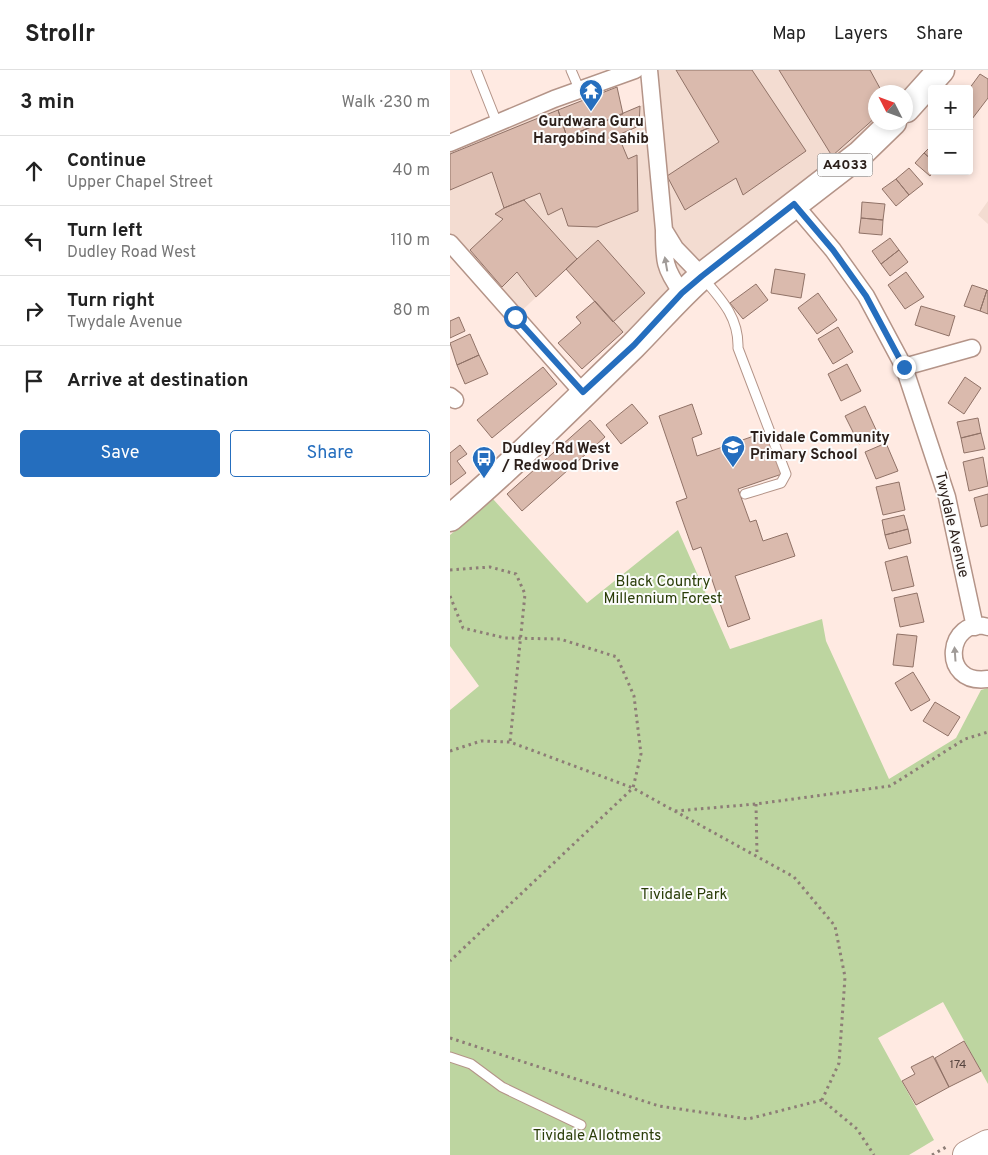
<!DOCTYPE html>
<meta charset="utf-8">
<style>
:root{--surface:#fff;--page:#f6f6f6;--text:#222;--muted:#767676;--line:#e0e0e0;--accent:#256ebe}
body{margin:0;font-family:Overpass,sans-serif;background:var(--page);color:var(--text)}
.controls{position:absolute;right:15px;top:15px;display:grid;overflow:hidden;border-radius:5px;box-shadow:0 2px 8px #0003}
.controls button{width:45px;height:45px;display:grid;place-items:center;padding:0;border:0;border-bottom:1px solid var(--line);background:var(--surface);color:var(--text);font:25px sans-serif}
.compass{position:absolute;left:418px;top:15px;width:45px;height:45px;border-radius:50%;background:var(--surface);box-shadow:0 2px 8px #0003;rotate:312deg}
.stop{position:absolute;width:15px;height:15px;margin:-11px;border:4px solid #256ebe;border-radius:50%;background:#fff}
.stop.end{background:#256ebe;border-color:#fff;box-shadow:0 1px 5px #0008}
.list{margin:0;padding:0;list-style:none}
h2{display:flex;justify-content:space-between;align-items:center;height:65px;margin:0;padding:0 20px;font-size:21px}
h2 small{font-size:16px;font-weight:400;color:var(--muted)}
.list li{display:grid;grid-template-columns:32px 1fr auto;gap:15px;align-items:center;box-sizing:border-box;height:70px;padding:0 20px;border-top:1px solid var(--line)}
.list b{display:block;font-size:19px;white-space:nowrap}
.list p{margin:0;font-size:16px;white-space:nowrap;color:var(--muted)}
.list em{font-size:16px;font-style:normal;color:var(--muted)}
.actions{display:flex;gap:10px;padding:15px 20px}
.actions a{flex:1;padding:11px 0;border:1px solid var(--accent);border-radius:5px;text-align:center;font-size:18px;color:var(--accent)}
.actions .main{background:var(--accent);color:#fff}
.icon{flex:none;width:28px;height:28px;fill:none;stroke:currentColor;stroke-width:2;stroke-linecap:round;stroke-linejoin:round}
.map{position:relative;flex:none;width:538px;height:1085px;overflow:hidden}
header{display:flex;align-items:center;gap:30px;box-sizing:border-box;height:70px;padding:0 25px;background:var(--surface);border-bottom:1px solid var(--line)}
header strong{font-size:24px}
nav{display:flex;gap:28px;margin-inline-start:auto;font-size:18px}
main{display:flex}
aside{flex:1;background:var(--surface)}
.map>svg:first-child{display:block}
.industrial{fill:#f3dcd1}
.green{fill:#bdd5a0}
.building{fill:#dabaad;stroke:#907267}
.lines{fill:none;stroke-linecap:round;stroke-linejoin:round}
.lane-casing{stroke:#b49488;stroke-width:11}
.street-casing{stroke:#b49488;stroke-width:19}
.primary-casing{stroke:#b49488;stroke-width:29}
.highway-casing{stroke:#b49488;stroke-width:30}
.path{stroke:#8d7d76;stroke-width:3;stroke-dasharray:2.5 4;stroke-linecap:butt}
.lane{stroke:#fff;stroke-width:9}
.street{stroke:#fff;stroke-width:16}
.primary{stroke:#fff;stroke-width:26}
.highway{stroke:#fff;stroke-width:28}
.oneway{fill:#a09b98}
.route{stroke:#256ebe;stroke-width:6}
.labels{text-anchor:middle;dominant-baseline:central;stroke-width:4;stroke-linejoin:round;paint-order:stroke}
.number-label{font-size:12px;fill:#584640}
.shield{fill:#fcfcfc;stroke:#6a625e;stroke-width:1}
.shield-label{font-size:14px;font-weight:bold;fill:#2c201b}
.poi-label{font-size:15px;font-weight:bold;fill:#2c201b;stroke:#fcfcfc;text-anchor:start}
.street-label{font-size:15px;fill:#2c201b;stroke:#fcfcfc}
.park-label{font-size:15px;fill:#2a3d08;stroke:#fcfcfc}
</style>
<header>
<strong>Strollr</strong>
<nav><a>Map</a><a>Layers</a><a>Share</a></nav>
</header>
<main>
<aside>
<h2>3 min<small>Walk · 230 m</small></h2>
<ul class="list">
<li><svg class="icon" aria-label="ahead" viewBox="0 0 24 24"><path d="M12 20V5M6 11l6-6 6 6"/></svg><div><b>Continue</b><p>Upper Chapel Street</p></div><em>40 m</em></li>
<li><svg class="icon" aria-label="left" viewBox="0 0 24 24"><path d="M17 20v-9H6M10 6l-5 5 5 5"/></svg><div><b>Turn left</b><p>Dudley Road West</p></div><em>110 m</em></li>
<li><svg class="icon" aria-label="right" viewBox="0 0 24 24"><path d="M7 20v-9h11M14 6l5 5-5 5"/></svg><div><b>Turn right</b><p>Twydale Avenue</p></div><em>80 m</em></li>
<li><svg class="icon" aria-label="arrive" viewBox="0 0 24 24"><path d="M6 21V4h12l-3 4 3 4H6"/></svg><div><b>Arrive at destination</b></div></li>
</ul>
<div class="actions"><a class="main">Save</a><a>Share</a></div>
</aside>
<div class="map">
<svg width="538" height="1085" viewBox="0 0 538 1085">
<rect width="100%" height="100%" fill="#ffeae2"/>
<path class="industrial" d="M199,0H491L456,22H426V52L184,275L116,199L65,247L0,173V73L104,29L118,67L202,31Z
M538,131V154L528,145Z"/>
<path class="green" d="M43,429L137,533L228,460L280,579L372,549L376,571L439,709L506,668L531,620L538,618V1014L493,932L428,968L484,1070L459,1085H0V640L29,616L0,576V465Z"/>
<path class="building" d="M226,0H302L356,81L293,125L286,108L235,140L217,106L269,72Z
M329,0H420L432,22H426V47L382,86Z
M530,4L538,9V28L519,53V19Z
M167,17L173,44L117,67L108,40Z
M190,36L189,56L168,65L178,89L187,85L188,141L147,157L118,156L112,138L98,145L90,123L54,138L42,102L0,120V84L108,40L117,67Z
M482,75V90L474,83Z
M474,83L482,90V101H484L480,106L465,93Z
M459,98L473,114L459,125L446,109Z
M446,109L459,125L446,136L432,119Z
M74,130L127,189L86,227L67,202L52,217L20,180L53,149L45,144L54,138Z
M412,132L435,134L433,150L411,148Z
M411,148L433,150L432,165L409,163Z
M440,168L449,180L431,194L422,181Z
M148,170L195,223L163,252L116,199Z
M449,180L458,192L440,206L431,194Z
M325,199L355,204L351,228L321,223Z
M456,202L474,227L455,239L438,215Z
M306,214L318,230L293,249L280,233Z
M522,215L537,220L530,241L514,236Z
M537,220L538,221V244L530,241Z
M368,223L387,250L367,264L348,238Z
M145,231L173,262L132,299L108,273L131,253L126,247Z
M471,236L505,246L499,266L465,255Z
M9,247L15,261L0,268V251Z
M388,257L403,282L383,294L368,269Z
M20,264L29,285L7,295L0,273Z
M29,285L38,304L15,314L7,295Z
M397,294L411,321L391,331L378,304Z
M93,297L107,314L42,368L27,350Z
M515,307L531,318L514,344L498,333Z
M182,334L198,353L171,374L156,355Z
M242,334L252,364L242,368L247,386L318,361L332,404L288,419L300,452L306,450L313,471L337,463L345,486L285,506L300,549L278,557L251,477L243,480L226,432L237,428L209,346Z
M415,336L428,364L409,374L395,346Z
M528,348L531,363L511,368L507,352Z
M140,350L155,367L72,441L57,424Z
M531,363L535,379L514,383L511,368Z
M436,373L448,401L426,409L415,382Z
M10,375L17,384L7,391L16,403L0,415V383Z
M533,387L538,416L519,421L513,392Z
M449,412L455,440L433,445L426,417Z
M538,424V455L531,457L524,428Z
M454,445L458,459L435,465L432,450Z
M458,459L461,473L439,479L435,465Z
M457,486L464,516L442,521L435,492Z
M467,523L474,552L450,557L444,528Z
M447,564L467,566L463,597L443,595Z
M463,602L480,630L461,641L445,613Z
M485,632L510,647L498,666L473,651Z
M514,971L531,1001L499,1017L485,988Z
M483,986L499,1017L466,1035L452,1011L465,1004L461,997Z"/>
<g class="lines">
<g class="lane-casing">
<path id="lane" d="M26,0L47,53
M121,0L130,21
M253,208C272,230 289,248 288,278L336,404L331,413L295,424
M0,987L21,994L52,1017L131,1055"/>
</g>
<g class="street-casing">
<path id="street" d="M199,0L214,160C214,191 214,198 232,223
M0,73L104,29L185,0
M344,134L383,180L416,226L454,297L497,427L525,557
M214,160L225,178L252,206
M0,173L133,323
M454,297L522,278
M0,326L5,330
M538,557C497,545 488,616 538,609"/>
</g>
<g class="primary-casing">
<path id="primary" d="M456,39L491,0
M0,448C64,394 123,334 183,276C206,253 227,228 252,206L410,84L443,52"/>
</g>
<g class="highway-casing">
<path id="highway" d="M517,1085L538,1074"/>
</g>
<path class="path" d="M0,500L40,497L66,504L75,524L60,672
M0,526L13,558L55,568L110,569L167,587L184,626L191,684L183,718L0,891
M0,681L31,671L60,672L183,718L344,807L385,856L395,907L389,993L372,1030
M306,734L307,785
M225,741L306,734L440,716L515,669L538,662
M0,968L209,1036L298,1049L372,1030L407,1059L424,1085
M482,1085L498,1076"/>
<use href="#lane" class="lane"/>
<use href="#street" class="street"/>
<use href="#primary" class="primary"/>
<use href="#highway" class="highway"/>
</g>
<defs><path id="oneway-solid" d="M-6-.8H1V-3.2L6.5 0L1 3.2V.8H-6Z" transform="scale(1.25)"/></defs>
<g class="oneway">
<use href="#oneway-solid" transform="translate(216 194) rotate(-100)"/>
<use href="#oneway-solid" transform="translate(505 584) rotate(-94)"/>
</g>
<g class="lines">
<path class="route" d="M65,247L133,322L184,275L232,223L252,206L344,134L383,180L416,226L454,297"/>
</g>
<defs>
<g id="temple-pin" transform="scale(1.25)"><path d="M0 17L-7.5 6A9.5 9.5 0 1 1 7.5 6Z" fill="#256ebe" stroke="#fcfcfc"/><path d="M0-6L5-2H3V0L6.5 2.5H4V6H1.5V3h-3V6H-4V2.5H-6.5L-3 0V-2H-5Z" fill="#fff"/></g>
<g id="school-pin" transform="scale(1.25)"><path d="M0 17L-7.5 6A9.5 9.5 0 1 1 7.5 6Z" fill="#256ebe" stroke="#fcfcfc"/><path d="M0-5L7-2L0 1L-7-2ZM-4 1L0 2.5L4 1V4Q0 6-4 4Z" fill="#fff"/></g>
<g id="bus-pin" transform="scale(1.25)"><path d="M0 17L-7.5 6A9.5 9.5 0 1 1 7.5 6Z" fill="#256ebe" stroke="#fcfcfc"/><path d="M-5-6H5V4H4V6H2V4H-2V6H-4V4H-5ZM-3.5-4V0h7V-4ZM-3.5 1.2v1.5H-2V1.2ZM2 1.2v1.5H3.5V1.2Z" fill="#fff"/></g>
</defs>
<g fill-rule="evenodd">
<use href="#temple-pin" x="141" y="21"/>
<use href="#school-pin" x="283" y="377"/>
<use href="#bus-pin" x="34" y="388"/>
</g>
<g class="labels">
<g class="number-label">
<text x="508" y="995">174</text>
</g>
<rect class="shield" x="367.5" y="83.5" width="55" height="23" rx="4"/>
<g class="shield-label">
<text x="395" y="95">A4033</text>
</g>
<g class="poi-label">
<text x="141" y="52" text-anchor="middle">Gurdwara Guru<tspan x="141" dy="17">Hargobind Sahib</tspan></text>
<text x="300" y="368">Tividale Community<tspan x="300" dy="17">Primary School</tspan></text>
<text x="52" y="379">Dudley Rd West<tspan x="52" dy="17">/ Redwood Drive</tspan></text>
</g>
<g class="street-label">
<text transform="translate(501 455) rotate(77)">Twydale Avenue</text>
</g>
<g class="park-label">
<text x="213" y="512">Black Country<tspan x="213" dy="17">Millennium Forest</tspan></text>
<text x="234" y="825">Tividale Park</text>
<text x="147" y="1066">Tividale Allotments</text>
</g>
</g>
</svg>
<div class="controls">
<button>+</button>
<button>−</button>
</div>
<svg class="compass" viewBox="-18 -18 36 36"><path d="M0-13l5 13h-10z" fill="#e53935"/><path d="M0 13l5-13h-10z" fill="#767676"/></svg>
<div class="stop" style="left:65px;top:247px"></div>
<div class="stop end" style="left:454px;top:297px"></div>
</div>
</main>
